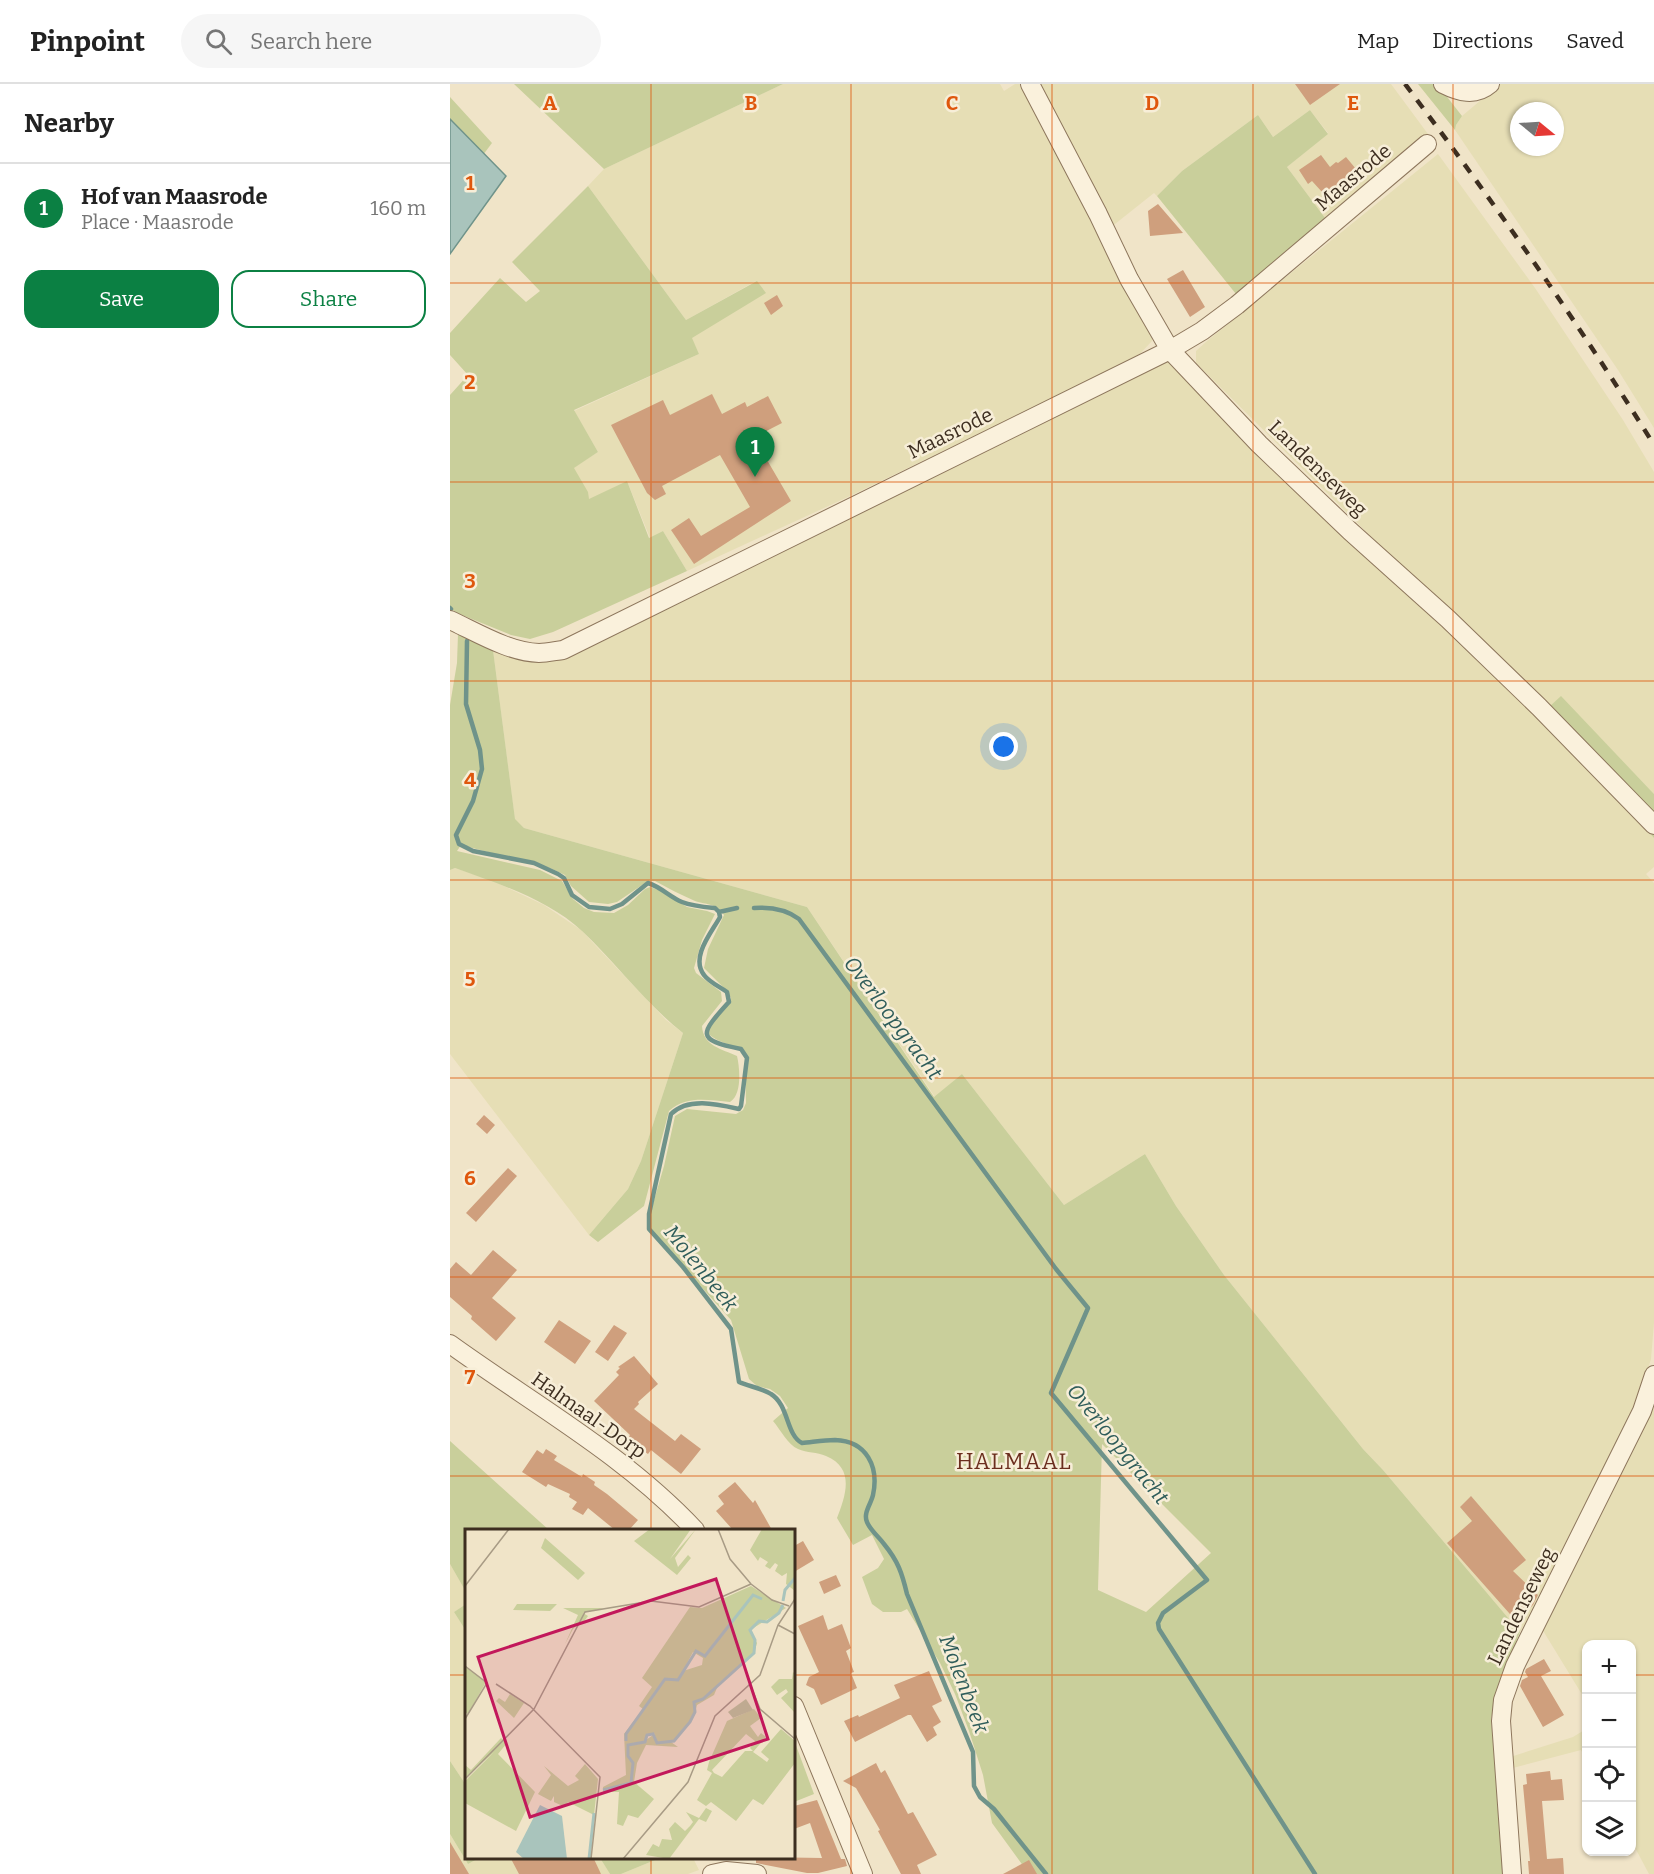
<!DOCTYPE html>
<meta charset="utf-8">
<style>
:root{--surface:#fff;--page:#f6f6f6;--text:#222;--muted:#767676;--line:#e0e0e0;--accent:#0b8043}
body{margin:0;font-family:Bitter,serif;background:var(--page);color:var(--text)}
.controls{position:absolute;right:18px;bottom:18px;display:grid;overflow:hidden;border-radius:12px;box-shadow:0 2px 4px #0004}
.controls button{width:54px;height:54px;display:grid;place-items:center;padding:0;border:0;border-bottom:2px solid var(--line);background:var(--surface);color:var(--text);font:30px sans-serif}
.compass{position:absolute;left:1060px;top:18px;width:54px;height:54px;border-radius:50%;background:var(--surface);box-shadow:0 2px 4px #0004;rotate:108deg}
.you{position:absolute;left:554px;top:663px;width:21px;height:21px;margin:-15px;border:4px solid #fff;border-radius:50%;background:#1a73e8;box-shadow:0 0 0 9px #1a73e833}
.badge{display:grid;place-items:center;width:39px;height:39px;border-radius:50%;background:var(--accent);color:#fff;font-size:20px;font-weight:700}
.pin{position:absolute;translate:-50% -50px;filter:drop-shadow(0 2px 3px #0008)}
.pin::after{content:'';position:absolute;top:32px;width:21px;height:18px;background:inherit;clip-path:polygon(0 0,100% 0,50% 100%)}
.list{margin:0;padding:0;list-style:none}
h2{display:flex;justify-content:space-between;align-items:center;height:78px;margin:0;padding:0 24px;font-size:26px}
h2 small{font-size:20px;font-weight:400;color:var(--muted)}
.list li{display:grid;grid-template-columns:39px 1fr auto;gap:18px;align-items:center;box-sizing:border-box;height:90px;padding:0 24px;border-top:2px solid var(--line)}
.list b{display:block;font-size:22px;white-space:nowrap}
.list p{margin:0;font-size:20px;white-space:nowrap;color:var(--muted)}
.list em{font-size:20px;font-style:normal;color:var(--muted)}
.actions{display:flex;gap:12px;padding:18px 24px}
.actions a{flex:1;padding:14px 0;border:2px solid var(--accent);border-radius:18px;text-align:center;font-size:21px;color:var(--accent)}
.actions .main{background:var(--accent);color:#fff}
.icon{flex:none;width:33px;height:33px;fill:none;stroke:currentColor;stroke-width:2;stroke-linecap:round;stroke-linejoin:round}
.map{position:relative;flex:none;width:1204px;height:1790px;overflow:hidden}
header{display:flex;align-items:center;gap:36px;box-sizing:border-box;height:84px;padding:0 30px;background:var(--surface);border-bottom:2px solid var(--line)}
header strong{font-size:28px}
nav{display:flex;gap:33px;margin-inline-start:auto;font-size:21px}
.search{width:420px;height:54px;background:var(--page);display:flex;align-items:center;gap:15px;box-sizing:border-box;padding:0 21px;border-radius:33px;color:var(--muted);font-size:22px}
main{display:flex}
aside{flex:1;background:var(--surface)}
.map>svg:first-child{display:block}
.farmland{fill:#e6deb5;fill-rule:evenodd}
.green{fill:#c9cf9b;fill-rule:evenodd}
.water{fill:#a9c4bc;stroke:#6f938a;stroke-width:1.5}
.lines{fill:none;stroke-linecap:round;stroke-linejoin:round}
.stream{stroke:#6f938a;stroke-width:4.5}
.building{fill:#cf9f7d}
.minor-casing{stroke:#8d765c;stroke-width:20}
.minor{stroke:#faf1dc;stroke-width:18}
.rail{stroke:#3d2e20;stroke-width:4.5;stroke-dasharray:10 10;stroke-linecap:butt}
.grid{fill:none;stroke:#df570d;stroke-width:1.5;stroke-opacity:0.55}
.labels{text-anchor:middle;dominant-baseline:central;stroke-width:5;stroke-linejoin:round;paint-order:stroke}
.street-label{font-size:20px;fill:#3d2e20;stroke:#f7eed8}
.water-label{font-size:21px;font-style:italic;fill:#2f5d5a;stroke:#f7eed8}
.quarter-label{font-size:22px;letter-spacing:1.5px;fill:#6b2e1e;stroke:#f7eed8}
.inset-river{fill:none;stroke:#a9c4bc;stroke-width:3}
.inset-road{fill:none;stroke:#a89b85;stroke-width:1.5}
.view{fill:#c2185b;fill-opacity:0.15;stroke:#c2185b;stroke-width:3}
.inset-edge{fill:none;stroke:#3d2e20;stroke-width:3}
.grid-label{font-size:20px;text-anchor:middle;font-weight:bold;fill:#df570d;stroke:#f7eed8;stroke-width:5;stroke-linejoin:round;paint-order:stroke}
</style>
<header>
<strong>Pinpoint</strong>
<div class="search"><svg class="icon" aria-label="search" viewBox="0 0 24 24"><circle cx="10" cy="10" r="6"/><path d="M15 15l6 6"/></svg>Search here</div>
<nav><a>Map</a><a>Directions</a><a>Saved</a></nav>
</header>
<main>
<aside>
<h2>Nearby<small></small></h2>
<ul class="list">
<li><span class="badge">1</span><div><b>Hof van Maasrode</b><p>Place · Maasrode</p></div><em>160 m</em></li>
</ul>
<div class="actions"><a class="main">Save</a><a>Share</a></div>
</aside>
<div class="map">
<svg width="1204" height="1790" viewBox="0 0 1204 1790">
<rect width="100%" height="100%" fill="#f0e4c8"/>
<path class="farmland" d="M333,0H550L554,7L565,0H572L644,141L666,189L703,253L702,257L687,273L398,413L237,487L213,447L200,454L177,397L139,416L123,384L148,368L124,327L249,270L241,254L306,197L236,236L138,102L154,85Z
M585,0H941L978,50L878,138L837,83L878,49L860,26L823,53L808,31L732,87L707,112L704,109L660,144Z
M1050,0H1204V344L1168,286L1005,46L1006,41L1012,32ZM1069,27H1105V63H1069Z
M988,70L1085,204L1173,336L1204,388V710L1111,613L1099,623L1004,535L746,279V267L757,257Z
M720,276L904,458L1090,635L1204,754V783L1196,790L1204,799V1239L1201,1275L1192,1304L1166,1363L1098,1500L1070,1548L933,1386L913,1365L774,1191L726,1122L695,1070L614,1121L512,990L485,1013L357,823L74,744L65,736L43,566L73,577H96L368,441Z
M5,784L41,796L94,821L131,846L216,936L233,949L191,1077L178,1105L139,1151L0,970V786Z
M1204,1317V1790H1199L1182,1758V1560H1136V1617L1092,1545Z
M0,1480L16,1508V1520L4,1528L16,1547V1701L0,1677Z
M1136,1645V1675L1131,1666L1063,1684L1060,1673L1123,1653Z
M0,1750L18,1780L29,1774H150L160,1790H0Z
M210,1774H243L249,1786L238,1790H171Z"/>
<path class="green" d="M64,0H333L154,85Z
M968,0H987L1012,32L1006,41L1005,46Z
M0,13L42,59L21,87L0,78Z
M860,26L878,50L837,83L878,138L786,210L707,112L732,87L808,31L823,53Z
M138,102L236,236L307,197L316,209L242,254L249,270L124,326L148,368L124,384L138,408L139,415L177,397L199,454L213,447L237,487L103,548L80,555L61,551L7,529L0,524V311L18,291L0,271V249L50,194L76,218L90,207L62,178Z
M8,550L43,566L65,735L74,744L357,823L484,1013L512,990L614,1121L695,1070L726,1122L774,1191L913,1365L933,1386L1070,1548L1047,1605L1041,1635L1055,1790H581L574,1783L542,1739L533,1691L519,1647L505,1610L490,1579L457,1525L451,1528H433L422,1520L412,1493L428,1484L434,1475L422,1451L403,1461L387,1434C396,1411 405,1384 376,1372C367,1368 357,1369 348,1365C338,1361 330,1345 323,1337L338,1324L330,1312L320,1305L307,1302L299,1295L281,1236L199,1145L200,1130L214,1082L225,1032L237,1025L286,1030L293,1026L296,1019L295,970C284,958 268,961 257,948C261,936 275,927 281,914L276,906L254,884L258,865L274,831C266,819 257,821 245,817C231,811 218,804 205,797H198L167,818L158,820L139,818L121,802L115,791L100,784L11,761L7,767L90,786L112,797L123,815L134,824L144,828L164,829L178,821L195,805L200,803L211,807L237,823L257,827L265,830L252,856L244,884L246,889L271,908L272,917L252,942C253,962 272,965 287,972C290,985 292,1011 280,1018C259,1016 236,1011 219,1027L194,1122L148,1158L139,1151L178,1105L191,1077L233,949C195,919 167,880 132,847C99,816 47,799 5,784L0,786V621L7,579ZM652,1360L761,1469L696,1528L648,1506Z
M1111,612L1204,710V754L1170,718L1099,623Z
M0,1357L99,1446H16V1508L0,1480Z
M16,1520V1547L4,1528Z
M344,1656L364,1710L344,1718Z
M0,1677L16,1701V1774H29L18,1780L0,1750Z
M150,1774H210L171,1790H160Z"/>
<path class="water" d="M0,35L56,92L0,170Z"/>
<g class="lines">
<path class="stream" d="M0,524L1,525
M17,557L16,620L30,666L32,685L23,717L6,751L9,760L23,767L84,779L108,790L114,794L122,811L139,823L160,825L172,820L198,799C211,803 220,813 232,818C242,822 254,823 265,824L269,828L270,833C262,848 240,873 254,891C259,898 270,903 277,908L279,918C251,949 244,956 291,965L297,974L291,1022L289,1025C267,1020 238,1013 221,1030L199,1130V1145L233,1183L281,1245L289,1298C298,1302 314,1305 321,1310C339,1321 336,1351 352,1359C363,1358 374,1356 385,1356C417,1357 429,1383 423,1411C421,1420 413,1429 417,1438C420,1446 429,1453 434,1460C448,1477 452,1489 457,1510L523,1668L524,1702L530,1713L544,1725L596,1790
M304,824C320,823 337,826 349,835L606,1185L638,1224L601,1309L757,1496L713,1529L708,1539L709,1545L865,1790
M269,828L287,824"/>
</g>
<path class="building" d="M845,0H890L860,21Z
M871,71L880,83L886,78L888,79L896,73L911,91L892,108L894,109L882,119L862,97L858,100L849,86Z
M708,120L733,149L700,152L698,127Z
M733,186L755,223L740,233L717,195Z
M327,211L333,222L321,231L314,219Z
M262,310L272,330L295,318L297,323L318,312L332,339L289,361L302,384L317,376L341,417L244,480L221,446L239,434L251,452L300,423L270,371L212,402L216,410L205,416L197,409L161,341L213,316L220,331Z
M34,1031L45,1041L37,1050L26,1040Z
M58,1084L67,1092L26,1138L16,1129Z
M43,1166L67,1186L42,1214L66,1234L46,1257L21,1235L22,1232L0,1213V1185L6,1178L21,1191Z
M109,1236L141,1257L125,1280L94,1258Z
M164,1241L177,1249L158,1277L145,1268Z
M184,1272L208,1300L188,1318L189,1320L184,1325L225,1357L231,1350L251,1365L231,1390L201,1366L198,1370L177,1355L180,1351L144,1317L169,1291L166,1288L170,1284L168,1283Z
M96,1365L107,1372L104,1376L132,1393L133,1390L145,1398L144,1401L157,1410L188,1436L179,1446H165L138,1424L133,1431L122,1425L127,1418L119,1413L120,1410L98,1400L96,1403L72,1388L87,1366L93,1370Z
M285,1398L303,1419L305,1416L322,1446H283L266,1427L274,1420L268,1412Z
M1021,1412L1076,1476L1063,1487L1088,1511L1083,1521L1067,1538L997,1459L1022,1437L1010,1423Z
M353,1457L364,1476L344,1488V1462Z
M386,1491L391,1502L374,1510L369,1498Z
M373,1531L378,1546L392,1540L401,1564L396,1567L404,1588L401,1589L407,1604L371,1621L364,1605L356,1601L359,1593L369,1588L348,1542Z
M1094,1575L1101,1587L1091,1592L1114,1631L1093,1643L1070,1602L1072,1596L1078,1593L1075,1588L1076,1585Z
M479,1587L492,1617L482,1622L491,1638L483,1643L487,1651L477,1658L461,1631H458L405,1658L394,1637L408,1631L409,1633L450,1614L444,1601Z
M426,1679L431,1689L435,1686L458,1730L463,1728L487,1771L467,1781L471,1790H451L428,1747L430,1746L406,1704L393,1697Z
M1100,1687L1101,1696L1112,1695L1114,1716L1092,1717L1097,1775L1113,1774L1114,1790H1079L1078,1777H1080L1073,1701L1077,1700L1076,1690Z
M367,1716L391,1775H395L397,1782L368,1789H357L306,1779V1773L372,1774L360,1739L344,1745V1722Z
M0,1758L19,1790H0Z
M60,1773H143L151,1790H69Z
M579,1776L587,1790H553Z"/>
<g class="lines">
<g class="minor-casing">
<path id="minor" d="M580,0L648,130L679,195L720,266L809,360L900,447L998,535L1089,623L1204,741
M993,0C1009,8 1025,13 1040,0
M0,536C28,549 59,568 89,569C97,569 105,567 113,566L720,266L752,247L787,221L977,60
M0,1260C83,1320 175,1371 245,1446
M344,1622L413,1790
M262,1790L276,1787L307,1790
M1062,1790L1051,1637L1053,1616L1065,1582L1192,1327L1204,1291"/>
</g>
<use href="#minor" class="minor"/>
<path class="rail" d="M955,0C1043,117 1127,237 1204,361"/>
</g>
<path class="grid" d="M201,0V1446M401,0V1790M602,0V1790M803,0V1790M1003,0V1790M0,199H1204M0,398H1204M0,597H1204M0,796H1204M0,994H1204M0,1193H1204M0,1392H1204M0,1591H16M344,1591H1136M1182,1591H1204M201,1774V1790"/>
<g class="labels">
<g class="street-label">
<text transform="translate(903 93) rotate(-40)">Maasrode</text>
<text transform="translate(500 349) rotate(-26)">Maasrode</text>
<text transform="translate(868 384) rotate(44)">Landenseweg</text>
<text transform="translate(139 1331) rotate(35)">Halmaal-Dorp</text>
<text transform="translate(1071 1522) rotate(-64)">Landenseweg</text>
</g>
<g class="water-label">
<text transform="translate(443 934) rotate(53)">Overloopgracht</text>
<text transform="translate(251 1184) rotate(51)">Molenbeek</text>
<text transform="translate(668 1360) rotate(51)">Overloopgracht</text>
<text transform="translate(514 1600) rotate(69)">Molenbeek</text>
</g>
<g class="quarter-label">
<text x="564" y="1377">HALMAAL</text>
</g>
</g>
<g transform="translate(15 1445)">
<rect width="330" height="330" fill="#f0e4c8"/>
<path d="M185,0H226L205,30L231,0L210,29L213,38L223,26L226,29L212,46L169,12ZM297,0H330V62L321,55L322,44L317,47L310,42L313,36L310,34L305,40L300,37L303,33L295,28L293,32L285,21ZM80,9L120,44L113,51L76,19ZM286,57L321,79L285,101L292,114L289,125L254,154L249,166L232,176L229,187L209,212L192,213L189,204L181,207V211L188,206L192,214L206,213L213,218L181,216L172,234L169,253L189,270L173,289L163,286L158,297L152,295L154,263H138V258L161,246L159,205L178,180L174,177L187,158L177,149L225,78L237,79ZM228,123L238,129L237,136L218,142ZM52,75H92L85,82L48,81ZM98,79H139L118,84L123,87L118,94L115,93L108,100L100,115L113,86ZM0,137L21,153L3,185L0,183ZM328,143L330,145V184L316,169L323,163L321,160L312,166L306,158L314,150H327ZM45,165L59,174L49,189L31,172L34,169L40,173ZM289,180L296,189L285,197L293,208L296,204L301,208L288,223L302,233L304,230L296,223L316,200L330,212V234L298,276L288,270L271,292L246,273L241,277L232,271L247,244L242,241L244,233L262,192ZM281,205L290,212L285,219L288,222H280L257,248L249,244L247,241ZM36,209L42,214L33,225L70,263L51,302L0,274V252L29,223L0,249V236L6,241ZM120,235L133,250L129,286L103,273L100,278L89,273V267L86,272L73,265L86,246L79,237L103,257L114,251L110,247ZM241,279L247,282L241,293L234,290L204,330L181,326L188,315L194,318L197,310L207,311L204,300L210,293L220,302L225,297L228,293L221,283L234,289Z" fill="#c9cf9b" fill-rule="evenodd"/>
<path d="M281,170L288,181L268,189L263,183Z" fill="#bfc49a"/>
<path d="M75,276L97,287L102,330H59L51,323Z" fill="#a9c4bc"/>
<path class="inset-river" d="M318,72L320,61L330,49M161,212V205L200,150L213,151L231,122L240,127L288,66L297,70M138,261L166,254L168,234L163,227V216L180,213L182,206L188,205L192,214L209,212L225,193L230,183L229,173L238,170L289,124L290,111L285,101L294,92L302,93L314,84L318,76M124,330L129,284"/>
<path class="inset-road" d="M253,0L265,30L286,55L307,71L324,77M0,57L44,0M313,96L330,105M0,137L22,154L0,190M31,155L65,177L135,248L126,330M285,155L295,180L330,210M0,250L69,180L120,83L186,72L234,78L286,55M158,330L223,253L250,187L295,146L313,96L330,70"/>
<path class="view" d="M251,50L303,210L65,288L13,128Z"/>
<rect width="330" height="330" class="inset-edge"/>
</g>
<g class="grid-label">
<text x="100" y="26">A</text>
<text x="301" y="26">B</text>
<text x="502" y="26">C</text>
<text x="702" y="26">D</text>
<text x="903" y="26">E</text>
<text x="20" y="106">1</text>
<text x="20" y="305">2</text>
<text x="20" y="504">3</text>
<text x="20" y="703">4</text>
<text x="20" y="902">5</text>
<text x="20" y="1101">6</text>
<text x="20" y="1300">7</text>
</g>
</svg>
<div class="controls">
<button>+</button>
<button>−</button>
<button><svg class="icon" aria-label="locate" viewBox="0 0 24 24"><circle cx="12" cy="12" r="6"/><path d="M12 2v4M12 18v4M2 12h4M18 12h4"/></svg></button>
<button><svg class="icon" aria-label="layers" viewBox="0 0 24 24"><path d="M12 4l9 5-9 5-9-5zM3 14l9 5 9-5"/></svg></button>
</div>
<svg class="compass" viewBox="-18 -18 36 36"><path d="M0-13l5 13h-10z" fill="#e53935"/><path d="M0 13l5-13h-10z" fill="#767676"/></svg>
<div class="you"></div>
<div class="pin badge" style="left:305px;top:393px">1</div>
</div>
</main>
